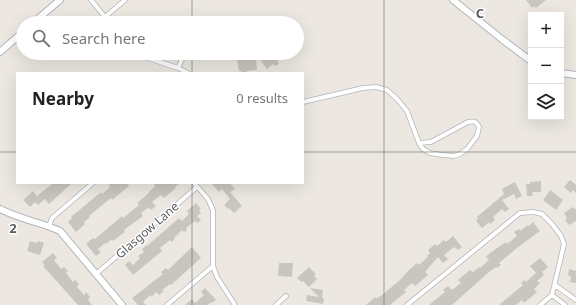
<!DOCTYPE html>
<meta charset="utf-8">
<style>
:root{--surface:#fff;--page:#f2f2f2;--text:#222;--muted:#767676;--line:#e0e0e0}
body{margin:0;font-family:"Noto Sans",sans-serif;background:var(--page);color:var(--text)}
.controls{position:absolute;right:12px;top:12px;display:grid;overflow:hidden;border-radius:0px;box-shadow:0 4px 16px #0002}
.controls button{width:36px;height:36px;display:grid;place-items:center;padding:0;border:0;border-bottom:1px solid var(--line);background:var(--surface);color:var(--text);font:20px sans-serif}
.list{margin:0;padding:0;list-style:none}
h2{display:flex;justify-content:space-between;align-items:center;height:52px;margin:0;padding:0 16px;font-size:17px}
h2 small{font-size:13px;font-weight:400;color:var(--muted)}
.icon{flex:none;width:22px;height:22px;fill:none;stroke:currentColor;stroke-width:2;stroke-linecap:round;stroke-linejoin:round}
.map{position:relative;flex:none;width:576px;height:305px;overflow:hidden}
.search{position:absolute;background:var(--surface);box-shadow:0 4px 16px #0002;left:16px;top:16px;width:288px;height:44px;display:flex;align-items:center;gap:10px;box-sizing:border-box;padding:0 14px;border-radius:22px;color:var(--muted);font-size:15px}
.panel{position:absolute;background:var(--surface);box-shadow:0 4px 16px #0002;left:16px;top:72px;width:288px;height:112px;border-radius:0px}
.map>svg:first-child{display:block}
.building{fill:#c9c5c0}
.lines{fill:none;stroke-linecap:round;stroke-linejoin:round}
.street-casing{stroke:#b2b5b8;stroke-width:5.5}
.secondary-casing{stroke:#b1b5b8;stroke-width:8}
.street{stroke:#fff;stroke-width:4}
.secondary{stroke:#fff;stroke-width:6}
.grid{fill:none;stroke:#5a5e61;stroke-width:1;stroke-opacity:0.55}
.labels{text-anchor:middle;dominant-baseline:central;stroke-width:3;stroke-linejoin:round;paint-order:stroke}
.street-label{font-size:12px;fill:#5a5e61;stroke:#fff}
.grid-label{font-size:13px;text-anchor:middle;font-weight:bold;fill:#5a5e61;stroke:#fff;stroke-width:3;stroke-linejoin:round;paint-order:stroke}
</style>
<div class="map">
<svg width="576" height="305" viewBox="0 0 576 305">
<rect width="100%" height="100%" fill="#ece8e1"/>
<path class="building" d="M526,0H546L536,8L534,6L532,8Z
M265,53H275L280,59L277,61L279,64L275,66L273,64L267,69L258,57Z
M256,57L257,70L247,71V73H242L241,71H239L237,60Z
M570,180L576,185V193L573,190L571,193L564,187Z
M541,181V192H532L533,196H527L526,184H530V182Z
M515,182L522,196L516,199L514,194L502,200L509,209L505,212L502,209L493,217L495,220L490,224L489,222L482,228L476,221L478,219L477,217L504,194L502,189Z
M53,183H72L49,204L45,199L38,205L35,202L30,207L23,200L33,191L37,196Z
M111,183H127L129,186L112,200L111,198L89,216L90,217L84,222L85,224L76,232L68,222L72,218L71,217L101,192L102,194L110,187L109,185Z
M157,183H180L175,187L176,188L164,198L161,195L152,202L156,206L151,210L149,207L141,213L143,216L124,230L125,232L113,241L112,239L106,244L105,243L98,249L101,252L96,256L86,244L93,238L95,239L122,216L123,218L139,205L137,203L149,193V192L155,186L154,185Z
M211,183H230L235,189L230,192L242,206L234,213L229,208L228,209L224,205L230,199L222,189L219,192Z
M550,190L563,200L556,210L543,200Z
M196,203L201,209L199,210L201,213L197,216L201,220L197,223L195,221L186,228L187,230L184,232L182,230L174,238L175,239L172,242L170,240L160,248L162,251L133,275L125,265L129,261L133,265L140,258L138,256L144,252L142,249L147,245V246L179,218L182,221L189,214L187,211Z
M573,207L576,210V221L569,225L565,220L567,218L564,213Z
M533,222L540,231L517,248L499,263L501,265L497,268L496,267L489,272L452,305H429L445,292L443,290L448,286L452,290L461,283L458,280L470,270L473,272L479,267L480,268L489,260L486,257L490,253L506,242L507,244L517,236L514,232L519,229L520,231L528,225L529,226Z
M453,236L462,247L458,250L454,247L444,255L448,259L443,263L438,257L425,272L428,275L415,286L412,283L404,290L406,292L390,305H366L375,297L376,299L382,295L400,280L409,270L417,263L419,265L428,257L427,256L430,253L428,250L435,244L437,246L444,240L446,242Z
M30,241L37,243L38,241L44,243L40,255L27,251Z
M192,247L201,258L171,285L170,284L162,290L164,291L159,295L156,292L152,297L150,295L143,302L146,305H138L132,298L163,274L161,272L166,268L168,270Z
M53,253L57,258L54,260L61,269L64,267L68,271L66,273L73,282L75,280L79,284L77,287L84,295L86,292L90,297L88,300L92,305H78L43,266L45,265L42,262Z
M540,258L548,267L542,272L544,275L537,281L540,283L534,289L537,292L524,303L522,300L516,305H499L523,285L521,283L525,280L526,282L536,273L530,266Z
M279,263H293L292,277L278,276Z
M309,267L316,274L314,276L317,279L309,287L303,281L301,282L297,278Z
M569,269L576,271V283L570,282L571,276H568Z
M205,288L216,300L212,303L211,302L208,305H185L192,299L195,303L204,295L201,292Z
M310,288L323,290L322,298H324L323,304L306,301L307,295L319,297Z"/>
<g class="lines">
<g class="street-casing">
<path id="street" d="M91,0L110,23
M105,17L125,0
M137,53L139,55L178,68L188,73
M178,68L185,53
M303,102L363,88L376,87L387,90L397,99L407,111L419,143L423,149L430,153L442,155L454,156L460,154L467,149L477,136L479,127C476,121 474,121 468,122L431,142L419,143
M194,183L208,199L213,210V266L217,277L235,305
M49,226L52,218L93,183
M96,274L197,187
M555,285L576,300
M552,295L565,305
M167,305L213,266
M276,305L286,296
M407,305L520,213L533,212L542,214L552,224L561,236L564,244L552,295L540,305"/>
</g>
<g class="secondary-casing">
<path id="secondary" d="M453,0L503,40L531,61
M33,23L60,0
M0,52L23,32
M561,73L576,75
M0,209C19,219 40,222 60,231L122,305"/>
</g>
<use href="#street" class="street"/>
<use href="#secondary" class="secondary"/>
</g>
<path class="grid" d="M192,0V23M384,0V305M192,53V73M0,152H17M303,152H576M192,183V305"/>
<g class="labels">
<g class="street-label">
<text transform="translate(147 230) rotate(-41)">Glasgow Lane</text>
</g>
</g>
<g class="grid-label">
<text x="480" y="18">C</text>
<text x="13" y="233">2</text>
</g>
</svg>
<div class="controls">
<button>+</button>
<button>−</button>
<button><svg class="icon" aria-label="layers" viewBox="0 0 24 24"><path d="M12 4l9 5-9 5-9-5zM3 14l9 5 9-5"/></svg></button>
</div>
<div class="search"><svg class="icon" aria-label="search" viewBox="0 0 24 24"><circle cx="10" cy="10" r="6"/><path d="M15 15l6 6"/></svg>Search here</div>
<section class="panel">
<h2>Nearby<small>0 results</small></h2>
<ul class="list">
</ul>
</section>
</div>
